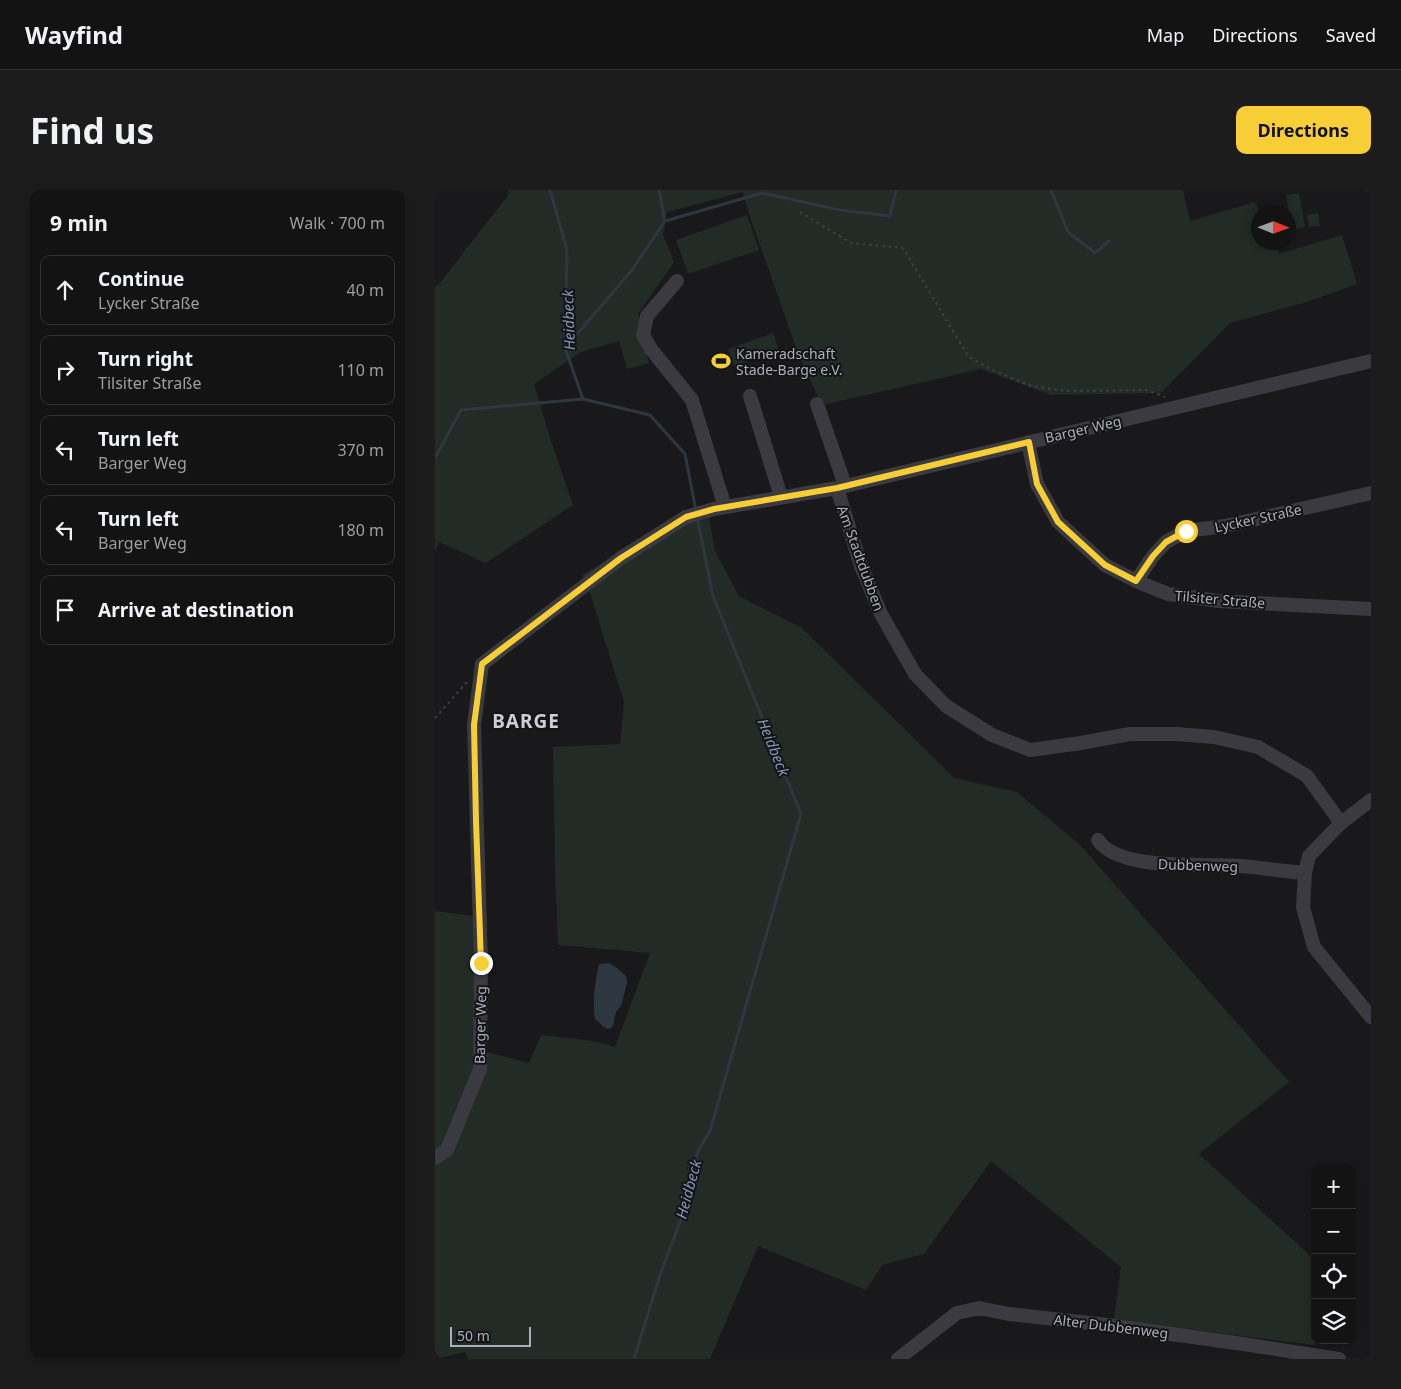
<!DOCTYPE html>
<meta charset="utf-8">
<style>
:root{--surface:#131314;--page:#1c1c1d;--text:#f1f3f6;--muted:#9d9ea0;--line:#323234;--accent:#f7ce35}
body{margin:0;font-family:"Noto Sans",sans-serif;background:var(--page);color:var(--text)}
.controls{position:absolute;right:15px;bottom:15px;display:grid;overflow:hidden;border-radius:10px;box-shadow:0 2px 12px #0003}
.controls button{width:45px;height:45px;display:grid;place-items:center;padding:0;border:0;border-bottom:1px solid var(--line);background:var(--surface);color:var(--text);font:25px sans-serif}
.compass{position:absolute;left:816px;top:15px;width:45px;height:45px;border-radius:50%;background:var(--surface);box-shadow:0 2px 12px #0003;rotate:91deg}
.scale{position:absolute;left:15px;bottom:12px;width:81px;box-sizing:border-box;padding-left:5px;border:2px solid #abaebb;border-top:0;font-size:14px;line-height:18px;white-space:nowrap;color:#abaebb;-webkit-text-stroke:4px #141416;paint-order:stroke}
.stop{position:absolute;width:15px;height:15px;margin:-11px;border:4px solid #f7ce35;border-radius:50%;background:#fff}
.stop.end{background:#f7ce35;border-color:#fff;box-shadow:0 1px 5px #0008}
.list{margin:0;padding:0;list-style:none}
h2{display:flex;justify-content:space-between;align-items:center;height:65px;margin:0;padding:0 20px;font-size:21px}
h2 small{font-size:16px;font-weight:400;color:var(--muted)}
.list li{display:grid;grid-template-columns:32px 1fr auto;gap:15px;align-items:center;box-sizing:border-box;height:70px;margin:0 10px 10px;padding:0 10px;border:1px solid var(--line);border-radius:10px}
.list b{display:block;font-size:19px;white-space:nowrap}
.list p{margin:0;font-size:16px;white-space:nowrap;color:var(--muted)}
.list em{font-size:16px;font-style:normal;color:var(--muted)}
.icon{flex:none;width:28px;height:28px;fill:none;stroke:currentColor;stroke-width:2;stroke-linecap:round;stroke-linejoin:round}
.map{position:relative;flex:none;width:936px;height:1169px;overflow:hidden;border-radius:10px}
header{display:flex;align-items:center;gap:30px;box-sizing:border-box;height:70px;padding:0 25px;background:var(--surface);border-bottom:1px solid var(--line)}
header strong{font-size:24px}
nav{display:flex;gap:28px;margin-inline-start:auto;font-size:18px}
.intro{display:flex;align-items:center;justify-content:space-between;box-sizing:border-box;height:120px;padding:0 30px}
h1{margin:0;font-size:35px}
.button{padding:12px 22px;border-radius:10px;background:var(--accent);color:#111;font-size:18px;font-weight:700}
main{display:flex;gap:30px;padding:0 30px}
aside{flex:1;background:var(--surface);border-radius:10px;box-shadow:0 2px 12px #0003}
.map>svg:first-child{display:block}
.green{fill:#222b25}
.water{fill:#2e3640}
.lines{fill:none;stroke-linecap:round;stroke-linejoin:round}
.stream{stroke:#2e3640;stroke-width:3}
.path{stroke:#404147;stroke-width:2;stroke-dasharray:2.5 4;stroke-linecap:butt}
.minor{stroke:#3a3a40;stroke-width:14}
.route{stroke:#f7ce35;stroke-width:6}
.labels{text-anchor:middle;dominant-baseline:central;stroke-width:4;stroke-linejoin:round;paint-order:stroke}
.poi-label{font-size:14px;fill:#abaebb;stroke:#141416;text-anchor:start}
.street-label{font-size:14px;fill:#abaebb;stroke:#141416}
.water-label{font-size:15px;font-style:italic;fill:#8197b7;stroke:#141416}
.district-label{font-size:19px;font-weight:bold;letter-spacing:1px;fill:#ccced7;stroke:#141416}
</style>
<header>
<strong>Wayfind</strong>
<nav><a>Map</a><a>Directions</a><a>Saved</a></nav>
</header>
<div class="intro"><h1>Find us</h1><a class="button">Directions</a></div>
<main>
<aside>
<h2>9 min<small>Walk · 700 m</small></h2>
<ul class="list">
<li><svg class="icon" aria-label="ahead" viewBox="0 0 24 24"><path d="M12 20V5M6 11l6-6 6 6"/></svg><div><b>Continue</b><p>Lycker Straße</p></div><em>40 m</em></li>
<li><svg class="icon" aria-label="right" viewBox="0 0 24 24"><path d="M7 20v-9h11M14 6l5 5-5 5"/></svg><div><b>Turn right</b><p>Tilsiter Straße</p></div><em>110 m</em></li>
<li><svg class="icon" aria-label="left" viewBox="0 0 24 24"><path d="M17 20v-9H6M10 6l-5 5 5 5"/></svg><div><b>Turn left</b><p>Barger Weg</p></div><em>370 m</em></li>
<li><svg class="icon" aria-label="left" viewBox="0 0 24 24"><path d="M17 20v-9H6M10 6l-5 5 5 5"/></svg><div><b>Turn left</b><p>Barger Weg</p></div><em>180 m</em></li>
<li><svg class="icon" aria-label="arrive" viewBox="0 0 24 24"><path d="M6 21V4h12l-3 4 3 4H6"/></svg><div><b>Arrive at destination</b></div></li>
</ul>
</aside>
<div class="map">
<svg width="936" height="1169" viewBox="0 0 936 1169">
<rect width="100%" height="100%" fill="#19191b"/>
<path class="green" d="M73,0H748L755,31L820,12L825,22H824V52L839,53L844,64L907,45L922,94L872,112L795,133L726,203L616,205L546,179L387,215L363,163L313,21L308,2L232,22L228,45L239,72L203,124L210,144L206,146L214,173L192,179L184,151L146,162L99,194L115,248L138,315L51,373L4,352L0,361V97L4,94L74,4Z
M864,3L870,37L857,40L851,5Z
M883,23L885,36L874,37L872,25Z
M312,25L324,60L253,84L241,50Z
M338,143L344,160L299,176L293,159Z
M272,315L280,361L304,406L367,438L519,588L582,602L645,655L854,892L764,964L880,1070V1150H882L879,1155L679,1130L686,1077L556,971L489,1064L447,1075L431,1100L323,1056L275,1169H33L30,1162L0,1169V721L39,726L44,860L94,873L106,845L159,851L180,857L215,763L123,755L120,681L118,557L185,554L189,512L156,406L147,385L256,319Z"/>
<path class="water" d="M174,773L182,778L191,786L192,793L186,816L181,822L178,836L174,839C168,838 166,833 160,829C157,811 160,792 164,774Z"/>
<g class="lines">
<path class="stream" d="M115,0L132,60L130,158L148,209L215,225L250,264L261,321
M224,0L230,31
M616,0L633,42L660,63L674,51
M131,157L197,80L230,31L327,3L405,20L455,26L461,0
M0,268L26,220L148,209
M199,1169L225,1085L250,1019L255,990L263,961L275,941L366,624L278,406L262,327"/>
<path class="path" d="M365,22L416,53L468,58L533,166L555,179L593,195L630,201L712,200L730,207
M0,528L32,492"/>
<path class="minor" d="M242,91L212,126L208,145L216,159L257,210L290,317
M315,206L346,307
M382,214L410,295
M593,252L602,294L623,332L670,375L701,391L733,404L784,411L936,419
M402,298L426,376L446,424L480,484L511,516L557,545L595,560L646,553L695,544H741L779,547L823,557L872,586L906,633
M701,391L718,366L731,352L751,341L790,336L936,303
M936,610L906,633L874,666L870,683L868,717L879,757L936,827
M663,650C684,682 771,673 806,676C827,678 849,681 870,683
M0,968L12,960L45,879L46,773L39,535L47,474L186,368L251,327L279,319L402,298L936,171
M463,1169L522,1123L544,1118L574,1124L672,1135L808,1154L904,1169"/>
</g>
<g class="lines">
<path class="route" d="M46,773L41,631L39,535L47,474L186,368L251,327L279,319L402,298L594,252L602,294L623,332L670,375L701,391L718,366L731,352L751,341"/>
</g>
<defs>
<g id="stadium-bare" transform="scale(1.5)"><path d="M0-5a6.5 5 0 1 0 0 10a6.5 5 0 1 0 0-10ZM-3.5-1.8h7v3.6h-7Z" fill="#f7ce35" stroke="#141416" stroke-width="2.5" paint-order="stroke"/></g>
</defs>
<g fill-rule="evenodd">
<use href="#stadium-bare" x="286" y="171"/>
</g>
<g class="labels">
<g class="poi-label">
<text x="301" y="163">Kameradschaft<tspan x="301" dy="16">Stade-Barge e.V.</tspan></text>
</g>
<g class="street-label">
<text transform="translate(648 239) rotate(-13)">Barger Weg</text>
<text transform="translate(823 328) rotate(-12)">Lycker Straße</text>
<text transform="translate(426 368) rotate(70)">Am Stadtdubben</text>
<text transform="translate(785 409) rotate(5)">Tilsiter Straße</text>
<text transform="translate(763 675) rotate(2)">Dubbenweg</text>
<text transform="translate(45 835) rotate(-89)">Barger Weg</text>
<text transform="translate(676 1136) rotate(7)">Alter Dubbenweg</text>
</g>
<g class="water-label">
<text transform="translate(133 130) rotate(-92)">Heidbeck</text>
<text transform="translate(339 557) rotate(68)">Heidbeck</text>
<text transform="translate(253 999) rotate(-75)">Heidbeck</text>
</g>
<g class="district-label">
<text x="91" y="531">BARGE</text>
</g>
</g>
</svg>
<div class="controls">
<button>+</button>
<button>−</button>
<button><svg class="icon" aria-label="locate" viewBox="0 0 24 24"><circle cx="12" cy="12" r="6"/><path d="M12 2v4M12 18v4M2 12h4M18 12h4"/></svg></button>
<button><svg class="icon" aria-label="layers" viewBox="0 0 24 24"><path d="M12 4l9 5-9 5-9-5zM3 14l9 5 9-5"/></svg></button>
</div>
<svg class="compass" viewBox="-18 -18 36 36"><path d="M0-13l5 13h-10z" fill="#e53935"/><path d="M0 13l5-13h-10z" fill="#9d9ea0"/></svg>
<div class="scale">50 m</div>
<div class="stop" style="left:751px;top:341px"></div>
<div class="stop end" style="left:46px;top:773px"></div>
</div>
</main>
